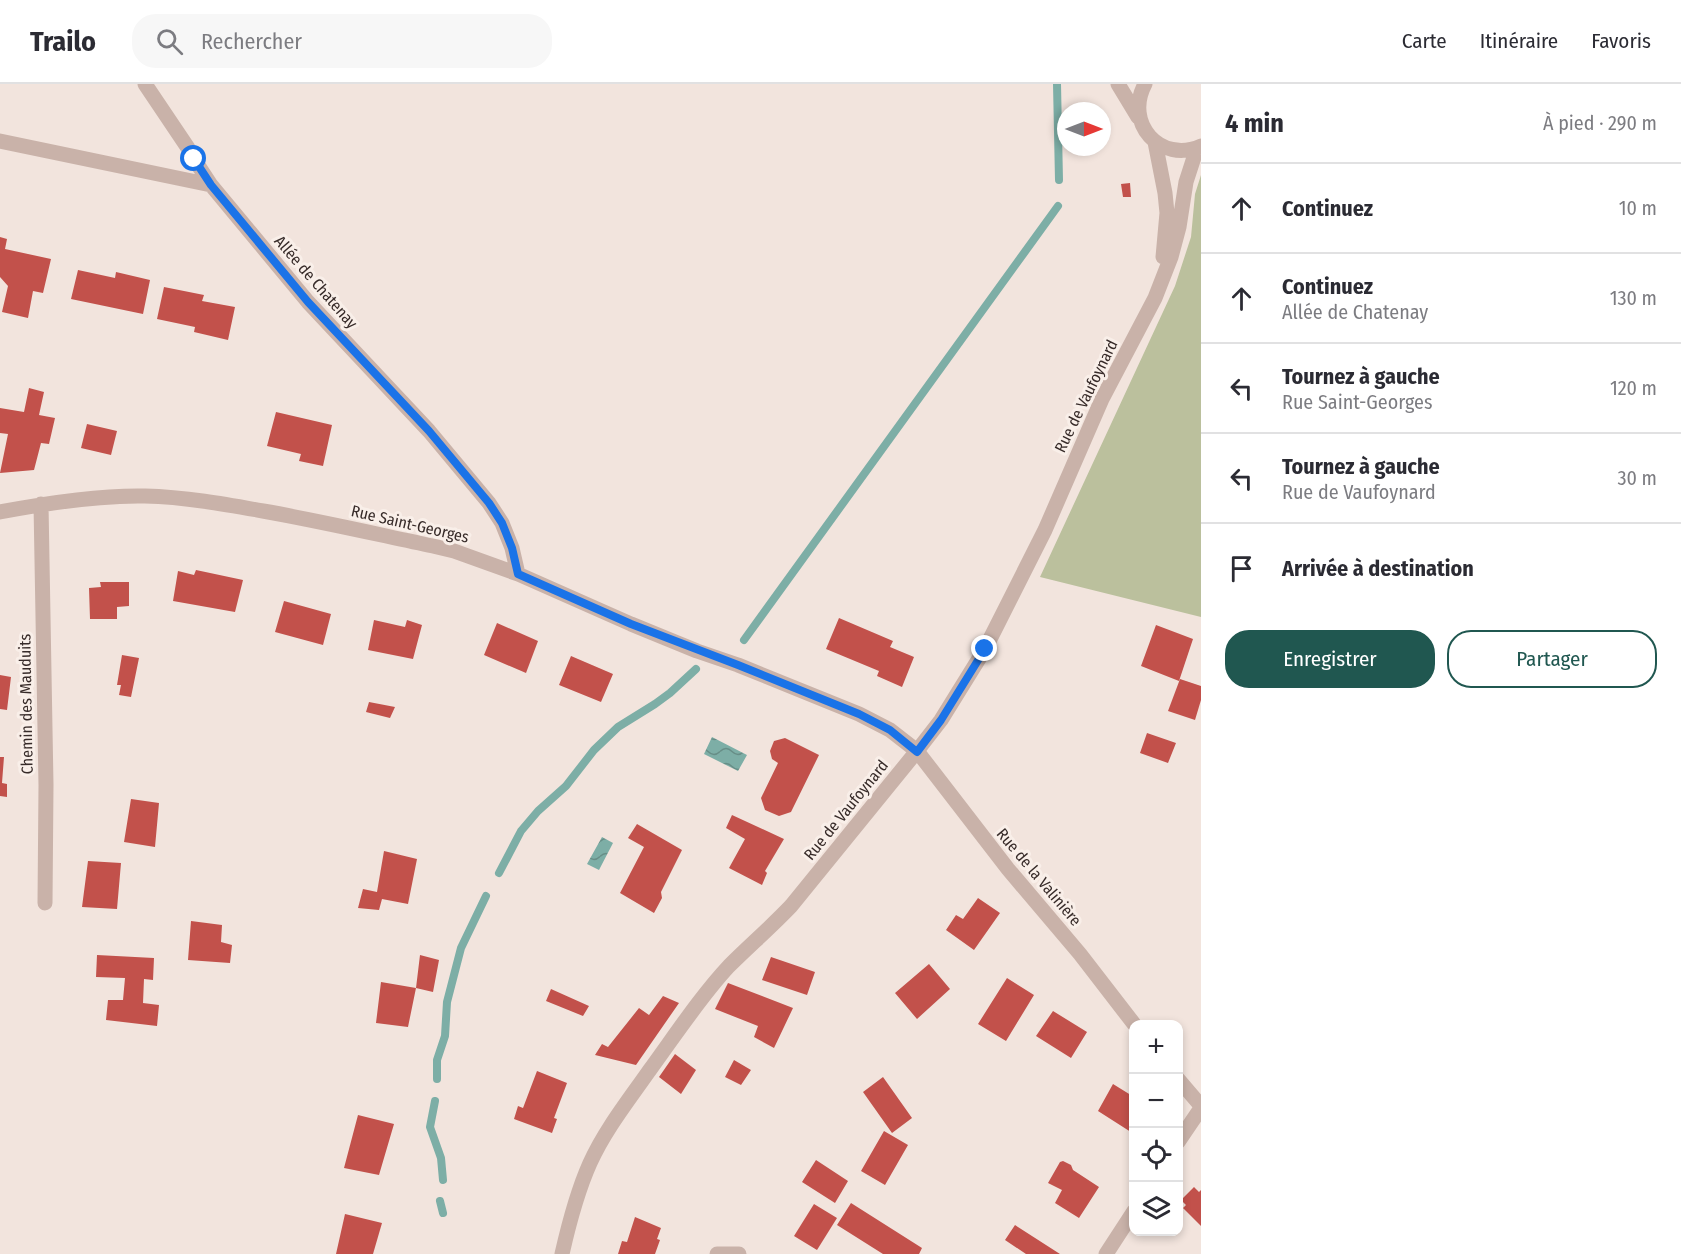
<!DOCTYPE html>
<html lang="fr">
<meta charset="utf-8">
<style>
:root{--surface:#fff;--page:#f7f7f7;--text:#2b2b33;--muted:#7c7c81;--line:#e1e1e2;--accent:#205750}
body{margin:0;font-family:"Fira Sans Condensed",sans-serif;background:var(--page);color:var(--text)}
.controls{position:absolute;right:18px;bottom:18px;display:grid;overflow:hidden;border-radius:12px;box-shadow:0 3px 9px #0003}
.controls button{width:54px;height:54px;display:grid;place-items:center;padding:0;border:0;border-bottom:2px solid var(--line);background:var(--surface);color:var(--text);font:30px sans-serif}
.compass{position:absolute;left:1057px;top:18px;width:54px;height:54px;border-radius:50%;background:var(--surface);box-shadow:0 3px 9px #0003;rotate:90deg}
.stop{position:absolute;width:18px;height:18px;margin:-14px;border:4px solid #1a73e8;border-radius:50%;background:#fff}
.stop.end{background:#1a73e8;border-color:#fff;box-shadow:0 2px 6px #0008}
.list{margin:0;padding:0;list-style:none}
h2{display:flex;justify-content:space-between;align-items:center;height:78px;margin:0;padding:0 24px;font-size:26px}
h2 small{font-size:20px;font-weight:400;color:var(--muted)}
.list li{display:grid;grid-template-columns:39px 1fr auto;gap:18px;align-items:center;box-sizing:border-box;height:90px;padding:0 24px;border-top:2px solid var(--line)}
.list b{display:block;font-size:22px;white-space:nowrap}
.list p{margin:0;font-size:20px;white-space:nowrap;color:var(--muted)}
.list em{font-size:20px;font-style:normal;color:var(--muted)}
.actions{display:flex;gap:12px;padding:18px 24px}
.actions a{flex:1;padding:14px 0;border:2px solid var(--accent);border-radius:24px;text-align:center;font-size:21px;color:var(--accent)}
.actions .main{background:var(--accent);color:#fff}
.icon{flex:none;width:33px;height:33px;fill:none;stroke:currentColor;stroke-width:2;stroke-linecap:round;stroke-linejoin:round}
.map{position:relative;flex:none;width:1201px;height:1170px;overflow:hidden}
header{display:flex;align-items:center;gap:36px;box-sizing:border-box;height:84px;padding:0 30px;background:var(--surface);border-bottom:2px solid var(--line)}
header strong{font-size:28px}
nav{display:flex;gap:33px;margin-inline-start:auto;font-size:21px}
.search{width:420px;height:54px;background:var(--page);display:flex;align-items:center;gap:15px;box-sizing:border-box;padding:0 21px;border-radius:24px;color:var(--muted);font-size:22px}
main{display:flex}
aside{flex:1;background:var(--surface)}
.map>svg:first-child{display:block}
.grass{fill:#bbc09d}
.water{fill:url(#water-waves)}
.lines{fill:none;stroke-linecap:round;stroke-linejoin:round}
.stream{stroke:#7daea6;stroke-width:8}
.building{fill:#c2514b}
.minor{stroke:#c9b2a9;stroke-width:15}
.route{stroke:#1a73e8;stroke-width:8}
.labels{text-anchor:middle;dominant-baseline:central;stroke-width:6;stroke-linejoin:round;paint-order:stroke}
.street-label{font-size:16px;fill:#372b29;stroke:#f9efe9}
</style>
<header>
<strong>Trailo</strong>
<div class="search"><svg class="icon" aria-label="search" viewBox="0 0 24 24"><circle cx="10" cy="10" r="6"/><path d="M15 15l6 6"/></svg>Rechercher</div>
<nav><a>Carte</a><a>Itinéraire</a><a>Favoris</a></nav>
</header>
<main>
<div class="map">
<svg width="1201" height="1170" viewBox="0 0 1201 1170">
<defs>
<pattern id="water-waves" width="16" height="10" patternUnits="userSpaceOnUse" patternTransform="scale(1.5)"><rect width="16" height="10" fill="#7daea6"/><path d="M0 5q4-4 8 0t8 0" fill="none" stroke="#678e87"/></pattern>
</defs>
<rect width="100%" height="100%" fill="#f2e4dd"/>
<path class="grass" d="M1201,91V533L1040,493L1175,202L1191,153L1195,110Z"/>
<path class="water" d="M712,653L747,671L738,687L704,670Z
M602,753L613,759L599,786L587,780Z"/>
<g class="lines">
<path class="stream" d="M1057,0L1059,96
M744,556L1058,122
M499,789L521,747L538,727L566,702L594,666L618,643L655,620L670,609L696,585
M437,995V976L445,952L447,918L461,864L486,812
M435,1017L430,1043L441,1074L443,1096
M440,1117L443,1129"/>
</g>
<path class="building" d="M1130,99L1131,113H1123L1121,100Z
M0,153L7,155L5,165L51,175L43,209L33,207L28,234L2,228L8,202L0,193Z
M78,186L115,194L116,188L150,196L143,230L71,215Z
M164,203L204,211L202,217L235,223L228,256L194,248L195,243L157,235Z
M29,304L44,308L39,331L55,334L49,360L41,359L34,386L0,389L8,350L0,349V324L24,328Z
M276,328L332,341L323,382L299,377L301,370L267,362Z
M87,340L117,347L111,371L81,364Z
M196,486L243,496L235,528L173,517L178,487L194,491Z
M100,498H129V522L117,523V535H90L89,504L101,503Z
M284,517L331,530L323,561L275,548Z
M839,534L893,557L890,563L914,573L902,603L877,592L879,587L826,565Z
M374,536L405,543L407,536L422,541L413,575L368,566Z
M497,539L538,557L526,589L484,571Z
M1156,541L1193,555L1179,597L1141,582Z
M122,571L139,574L131,613L119,611L121,601H117Z
M571,572L613,590L601,618L559,601Z
M0,591L11,593L7,626L0,625Z
M1180,595L1201,602V616L1195,636L1168,627Z
M369,618L395,623L390,634L366,628Z
M1147,649L1176,659L1168,679L1140,669Z
M785,654L819,671L791,728L779,732L765,726L761,714L778,679L772,675L770,667L774,657Z
M0,673H4L2,699L7,700V713L0,712Z
M131,715L159,719L155,763L124,758Z
M732,731L784,755L765,787L767,789L762,801L729,784L745,755L726,744Z
M637,740L682,766L661,808L662,814L654,829L620,809L644,763L628,754Z
M384,767L417,775L408,820L382,815L379,826L358,824L363,805L377,808Z
M88,777L121,779L117,825L82,823Z
M978,814L1000,829L974,866L946,846L956,831L963,835Z
M191,837L222,841L221,858L232,861L230,879L188,876Z
M97,871L154,874L153,896L144,895L143,919L159,921L157,942L106,936L108,916H123L125,894L96,893Z
M420,871L439,876L433,908L416,904Z
M771,873L815,888L807,911L762,896Z
M929,880L950,905L917,935L895,909Z
M1007,894L1034,911L1006,957L978,940Z
M381,898L416,904L408,943L376,939Z
M728,899L793,924L774,964L754,953L758,942L715,925Z
M551,905L589,922L583,932L546,917Z
M663,912L679,919L636,981L595,971L602,960L608,963L639,924L649,931Z
M1053,927L1087,948L1071,974L1036,952Z
M675,970L696,986L681,1010L659,993Z
M734,976L751,986L741,1001L725,993Z
M537,987L567,999L554,1034L557,1035L552,1049L514,1035L518,1022L523,1024Z
M883,993L912,1034L892,1049L863,1008Z
M1113,1000L1134,1013V1050L1098,1027Z
M358,1031L394,1040L379,1091L344,1084Z
M884,1047L908,1061L885,1101L861,1087Z
M816,1076L848,1097L835,1119L802,1098Z
M1063,1077L1071,1081L1073,1086L1099,1103L1079,1134L1055,1119L1062,1106L1048,1099L1060,1078Z
M1194,1103L1199,1108L1201,1106V1142L1183,1124L1186,1121L1181,1116Z
M851,1119L922,1164L919,1170H883L837,1141Z
M814,1120L837,1134L817,1166L794,1152Z
M345,1130L382,1139L373,1170H336Z
M635,1133L661,1144L657,1155L660,1156L655,1170H618L622,1157L627,1158Z
M1015,1141L1060,1170H1026L1005,1156Z"/>
<g class="lines">
<path class="minor" d="M145,0L188,64
M1118,0L1138,33
M1145,0C1124,39 1160,80 1201,62
M0,57L211,101L308,218L429,347L489,419L502,439L512,464L518,490
M1155,58L1165,109L1167,129L1163,173
M194,75L211,101
M41,420L46,701L45,819
M0,428C47,419 97,411 145,412C185,413 224,420 263,427C320,437 376,450 433,462L454,467L518,490L631,540L697,567L738,581L859,630L890,646L917,667L1008,785L1080,870L1134,940
M1178,995L1201,1022
M1178,1058L1201,1024
M562,1170C569,1139 577,1108 590,1079C605,1046 628,1017 649,987C674,953 700,913 729,882C749,862 771,843 791,822L917,667L941,636L985,565L1045,446L1102,315L1155,214L1171,173L1179,143L1186,98L1197,64
M717,1170H739
M1106,1170L1134,1127"/>
</g>
<g class="lines">
<path class="route" d="M194,75L211,101L308,218L429,347L489,419L502,439L512,464L518,490L631,540L738,581L859,630L890,646L917,668L941,636L985,565"/>
</g>
<g class="labels">
<g class="street-label">
<text transform="translate(316 198) rotate(49)">Allée de Chatenay</text>
<text transform="translate(1086 312) rotate(-64)">Rue de Vaufoynard</text>
<text transform="translate(410 440) rotate(13)">Rue Saint-Georges</text>
<text transform="translate(26 620) rotate(-91)">Chemin des Mauduits</text>
<text transform="translate(846 726) rotate(-51)">Rue de Vaufoynard</text>
<text transform="translate(1039 793) rotate(50)">Rue de la Valinière</text>
</g>
</g>
</svg>
<div class="controls">
<button>+</button>
<button>−</button>
<button><svg class="icon" aria-label="locate" viewBox="0 0 24 24"><circle cx="12" cy="12" r="6"/><path d="M12 2v4M12 18v4M2 12h4M18 12h4"/></svg></button>
<button><svg class="icon" aria-label="layers" viewBox="0 0 24 24"><path d="M12 4l9 5-9 5-9-5zM3 14l9 5 9-5"/></svg></button>
</div>
<svg class="compass" viewBox="-18 -18 36 36"><path d="M0-13l5 13h-10z" fill="#e53935"/><path d="M0 13l5-13h-10z" fill="#7c7c81"/></svg>
<div class="stop" style="left:194px;top:75px"></div>
<div class="stop end" style="left:985px;top:565px"></div>
</div>
<aside>
<h2>4 min<small>À pied · 290 m</small></h2>
<ul class="list">
<li><svg class="icon" aria-label="ahead" viewBox="0 0 24 24"><path d="M12 20V5M6 11l6-6 6 6"/></svg><div><b>Continuez</b></div><em>10 m</em></li>
<li><svg class="icon" aria-label="ahead" viewBox="0 0 24 24"><path d="M12 20V5M6 11l6-6 6 6"/></svg><div><b>Continuez</b><p>Allée de Chatenay</p></div><em>130 m</em></li>
<li><svg class="icon" aria-label="left" viewBox="0 0 24 24"><path d="M17 20v-9H6M10 6l-5 5 5 5"/></svg><div><b>Tournez à gauche</b><p>Rue Saint-Georges</p></div><em>120 m</em></li>
<li><svg class="icon" aria-label="left" viewBox="0 0 24 24"><path d="M17 20v-9H6M10 6l-5 5 5 5"/></svg><div><b>Tournez à gauche</b><p>Rue de Vaufoynard</p></div><em>30 m</em></li>
<li><svg class="icon" aria-label="arrive" viewBox="0 0 24 24"><path d="M6 21V4h12l-3 4 3 4H6"/></svg><div><b>Arrivée à destination</b></div></li>
</ul>
<div class="actions"><a class="main">Enregistrer</a><a>Partager</a></div>
</aside>
</main>
